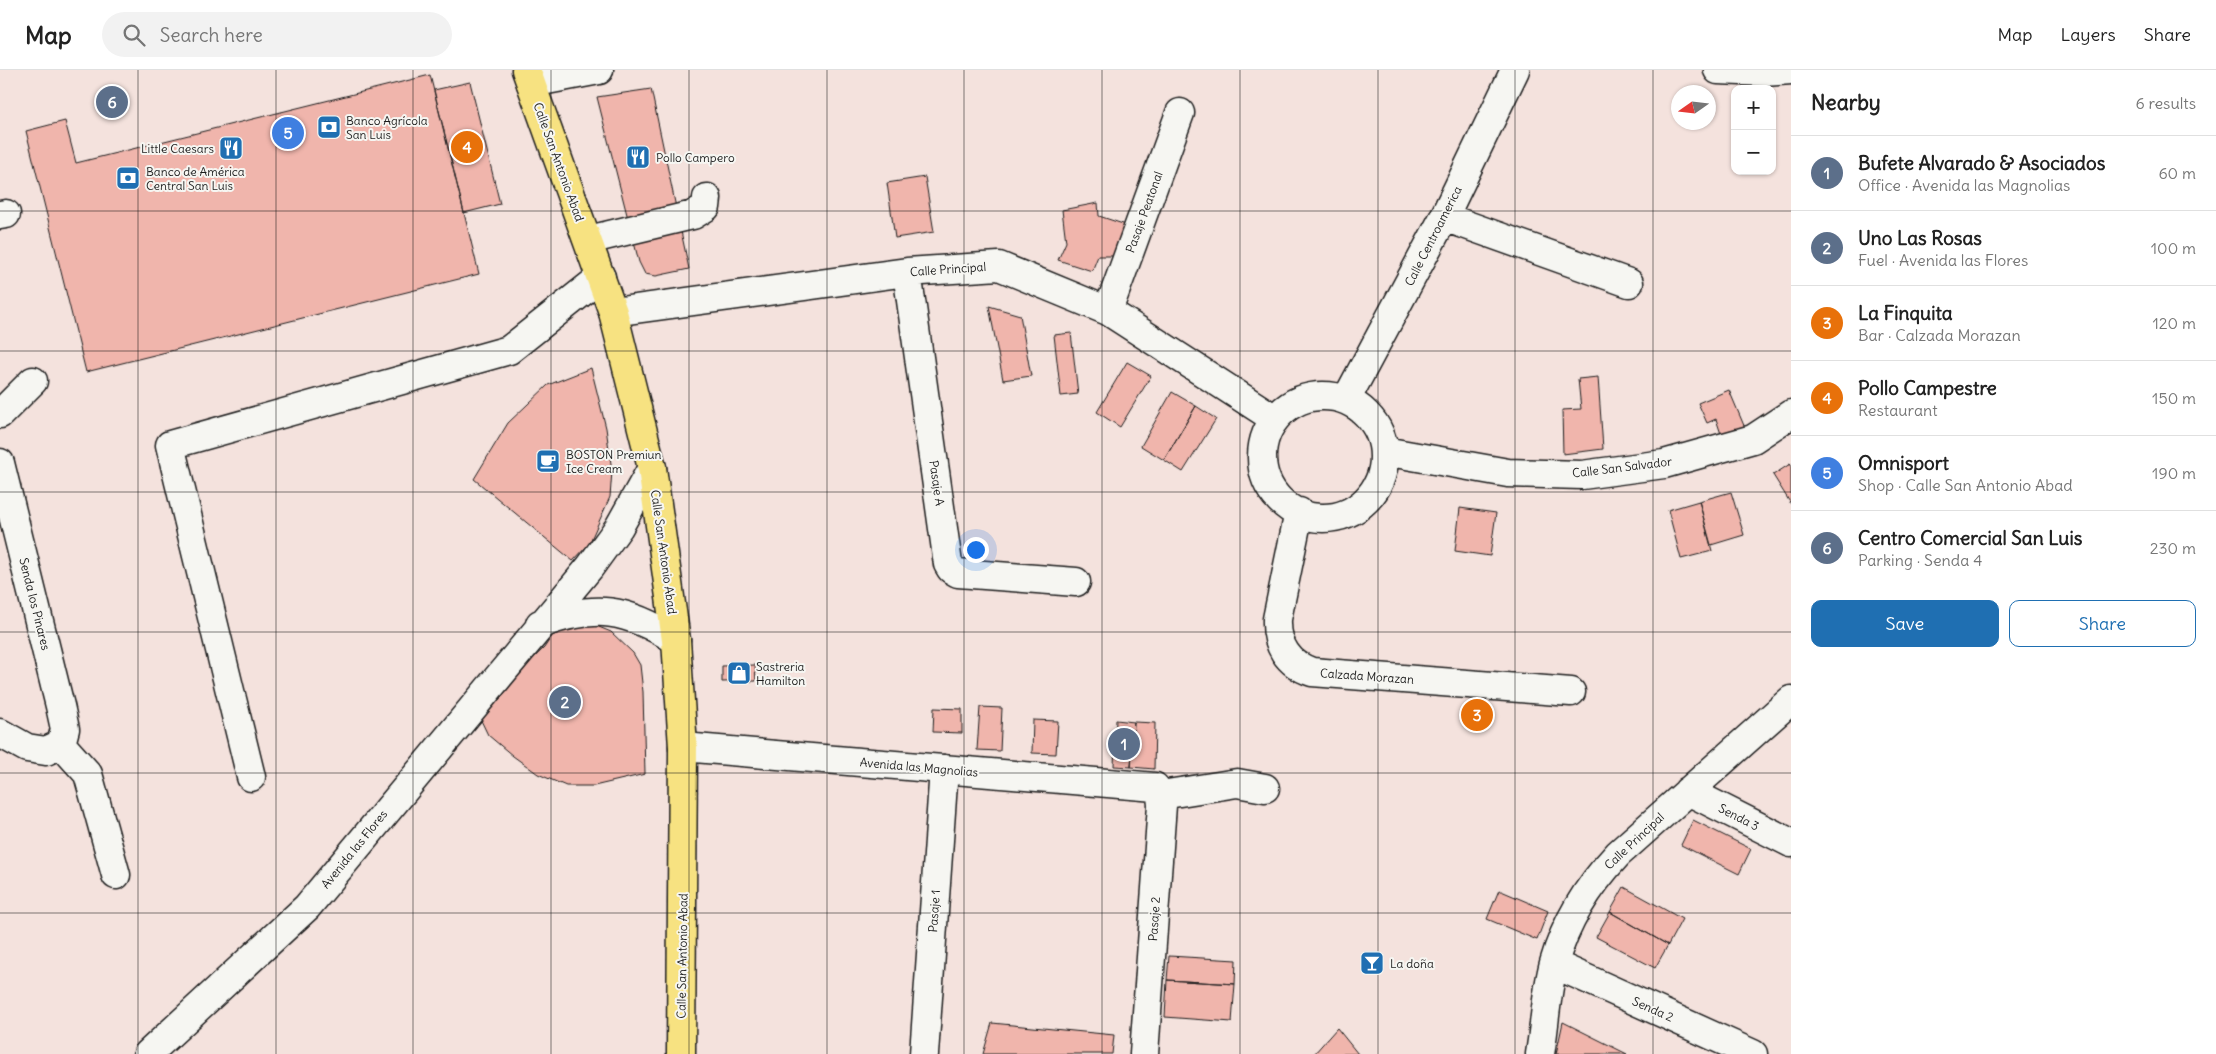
<!DOCTYPE html>
<meta charset="utf-8">
<style>
:root{--surface:#fff;--page:#f2f2f2;--text:#222;--muted:#767676;--line:#e0e0e0;--accent:#1f6fb2}
body{margin:0;font-family:Delius,sans-serif;background:var(--page);color:var(--text)}
.controls{position:absolute;right:15px;top:15px;display:grid;overflow:hidden;border-radius:10px;box-shadow:0 1px 4px #0004}
.controls button{width:45px;height:45px;display:grid;place-items:center;padding:0;border:0;border-bottom:1px solid var(--line);background:var(--surface);color:var(--text);font:25px sans-serif}
.compass{position:absolute;left:1671px;top:15px;width:45px;height:45px;border-radius:50%;background:var(--surface);box-shadow:0 1px 4px #0004;rotate:256deg}
.you{position:absolute;left:975px;top:479px;width:18px;height:18px;margin:-12px;border:4px solid #fff;border-radius:50%;background:#1a73e8;box-shadow:0 0 0 8px #1a73e833}
.badge{display:grid;place-items:center;width:32px;height:32px;border-radius:50%;background:var(--accent);color:#fff;font-size:16px;font-weight:700}
.pin{position:absolute;translate:-50% -50%;border:2px solid #fff;box-shadow:0 1px 5px #0006}
.list{margin:0;padding:0;list-style:none}
h2{display:flex;justify-content:space-between;align-items:center;height:65px;margin:0;padding:0 20px;font-size:21px}
h2 small{font-size:16px;font-weight:400;color:var(--muted)}
.list li{display:grid;grid-template-columns:32px 1fr auto;gap:15px;align-items:center;box-sizing:border-box;height:75px;padding:0 20px;border-top:1px solid var(--line)}
.list b{display:block;font-size:19px;white-space:nowrap}
.list p{margin:0;font-size:16px;white-space:nowrap;color:var(--muted)}
.list em{font-size:16px;font-style:normal;color:var(--muted)}
.actions{display:flex;gap:10px;padding:15px 20px}
.actions a{flex:1;padding:11px 0;border:1px solid var(--accent);border-radius:10px;text-align:center;font-size:18px;color:var(--accent)}
.actions .main{background:var(--accent);color:#fff}
.icon{flex:none;width:28px;height:28px;fill:none;stroke:currentColor;stroke-width:2;stroke-linecap:round;stroke-linejoin:round}
.map{position:relative;flex:none;width:1791px;height:984px;overflow:hidden}
header{display:flex;align-items:center;gap:30px;box-sizing:border-box;height:70px;padding:0 25px;background:var(--surface);border-bottom:1px solid var(--line)}
header strong{font-size:24px}
nav{display:flex;gap:28px;margin-inline-start:auto;font-size:18px}
.search{width:350px;height:45px;background:var(--page);display:flex;align-items:center;gap:12px;box-sizing:border-box;padding:0 18px;border-radius:28px;color:var(--muted);font-size:19px}
main{display:flex}
aside{flex:1;background:var(--surface)}
.map>svg:first-child{display:block}
.building{fill:#f0b5ac;stroke:#1c1c1c}
.lines{fill:none;stroke-linecap:round;stroke-linejoin:round}
.minor-casing{stroke:#1c1c1c;stroke-width:31}
.major-casing{stroke:#1c1c1c;stroke-width:31}
.minor{stroke:#f6f6f2;stroke-width:28}
.major{stroke:#f7e281;stroke-width:28}
.grid{fill:none;stroke:#1c1c1c;stroke-width:1;stroke-opacity:0.55}
.labels{text-anchor:middle;dominant-baseline:central;stroke-width:4;stroke-linejoin:round;paint-order:stroke}
.poi-label{font-size:12px;fill:#1c1c1c;stroke:#f6f6f2;text-anchor:start}
.street-label{font-size:12px;fill:#1c1c1c;stroke:#f6f6f2}
</style>
<header>
<strong>Map</strong>
<div class="search"><svg class="icon" aria-label="search" viewBox="0 0 24 24"><circle cx="10" cy="10" r="6"/><path d="M15 15l6 6"/></svg>Search here</div>
<nav><a>Map</a><a>Layers</a><a>Share</a></nav>
</header>
<main>
<div class="map">
<svg width="1791" height="984" viewBox="0 0 1791 984">
<rect width="100%" height="100%" fill="#f4e2dd"/>
<filter id="ink" filterUnits="userSpaceOnUse"><feTurbulence type="fractalNoise" baseFrequency=".02" numOctaves="2"/><feDisplacementMap in="SourceGraphic" scale="10" xChannelSelector="R" yChannelSelector="G"/><feConvolveMatrix kernelMatrix="1 2 1 2 8 2 1 2 1" color-interpolation-filters="sRGB"/></filter>
<g filter="url(#ink)">
<path class="building" d="M430,5L479,204L86,302L26,61L65,51L76,93Z
M470,12L500,134L464,143L434,20Z
M651,19L689,199L656,206L645,204L639,192L597,27Z
M925,107L934,162L895,168L887,113Z
M1098,133L1099,146L1129,156L1116,186H1098L1092,201L1058,190L1066,172L1062,140Z
M989,236L1020,245L1031,306L1003,310Z
M1071,263L1078,324L1061,326L1054,265Z
M1127,292L1151,306L1120,357L1097,342Z
M591,298L606,358L612,401L610,427L589,474L573,491L474,409L508,353L548,315Z
M1598,307L1603,379L1563,384L1562,340L1581,339L1578,309Z
M1729,320L1745,358L1722,367L1716,349L1707,353L1698,333Z
M1172,322L1196,336L1164,390L1141,376Z
M1196,336L1216,349L1183,402L1164,390Z
M1790,394L1791,395V434L1773,405Z
M1731,422L1744,465L1711,475L1699,431Z
M1699,431L1712,481L1681,489L1668,440Z
M1460,438L1496,443L1490,486L1455,481Z
M578,555H594L611,562L633,583L640,595L643,622L645,704L594,716H566L538,704L513,686L488,665L477,642L544,578L552,566Z
M755,595L756,611L722,612V596Z
M980,637L1002,638L1000,681L977,680Z
M934,638L962,639V663L933,662Z
M1033,650L1058,651L1056,684L1032,683Z
M1116,650L1134,652L1131,697L1114,696Z
M1134,652L1155,653L1154,699L1131,697Z
M1693,750L1751,779L1739,804L1681,775Z
M1624,817L1682,849L1668,875L1610,842Z
M1499,820L1548,841L1537,870L1487,849Z
M1610,842L1668,875L1655,898L1596,867Z
M1169,886L1236,890L1235,914L1167,910Z
M1167,910L1235,914L1232,952L1165,947Z
M1563,952L1627,984H1556Z
M992,953L1114,965L1112,984H983Z
M1337,958L1358,984H1314Z"/>
<g class="lines">
<g class="minor-casing">
<path id="minor" d="M1718,0L1764,2L1791,0
M531,13L599,0
M0,145L6,144
M1444,147L1629,213
M588,170L693,145L706,137L707,128
M907,202L948,494L951,499L958,503L1076,512
M1108,241L1180,43
M613,242L907,202L999,196L1108,241L1275,349
M1262 387a61 61 0 1 1 122 0a61 61 0 1 1-122 0Z
M1346,330L1444,147L1515,0
M0,344L33,311
M1384,381L1508,403L1582,405L1664,394L1753,369L1791,344
M0,393L60,636L65,659L61,674
M1299,442L1277,549C1276,575 1287,594 1312,602L1571,622
M540,554C595,534 626,538 676,570
M0,663L27,678L46,681L61,674
M61,674L88,704L116,805
M683,677L1155,717L1161,725L1162,735L1144,984
M251,707L170,375L509,280L601,207
M1688,721L1791,773
M1161,725L1237,713L1265,718
M1554,894L1753,984
M148,984L307,837L590,497L619,457L652,398
M924,984L944,699
M1540,984C1545,954 1546,922 1554,893C1566,851 1589,815 1618,784L1791,630"/>
</g>
<g class="major-casing">
<path id="major" d="M526,0L613,242L652,398L676,570L683,677L681,984"/>
</g>
<use href="#minor" class="minor"/>
<use href="#major" class="major"/>
</g>
</g>
<path class="grid" d="M138,0V984M276,0V984M413,0V984M551,0V984M689,0V984M827,0V984M964,0V984M1102,0V984M1240,0V984M1378,0V984M1515,0V984M1653,0V984M0,141H1791M0,281H1791M0,422H1791M0,562H1791M0,703H1791M0,843H1791"/>
<defs>
<g id="bank-square" transform="scale(1.25)"><rect x="-9" y="-9" width="18" height="18" rx="4" fill="#1f6fb2" stroke="#f6f6f2"/><path d="M-6-4H6V4H-6ZM0-2.3a2.3 2.3 0 1 0 0 4.6a2.3 2.3 0 1 0 0-4.6Z" fill="#fff"/></g>
<g id="restaurant-square" transform="scale(1.25)"><rect x="-9" y="-9" width="18" height="18" rx="4" fill="#1f6fb2" stroke="#f6f6f2"/><path d="M-5-6h1v4h1v-4h1v4h1v-4h1v5L-1.5 .5V6h-2V.5L-5-1ZM5-6V6H3V1.5H1.5Q1.5-4 5-6Z" fill="#fff"/></g>
<g id="cafe-square" transform="scale(1.25)"><rect x="-9" y="-9" width="18" height="18" rx="4" fill="#1f6fb2" stroke="#f6f6f2"/><path d="M-5.5-4.5H6V0H3Q3 3.5 0 3.5H-2.5Q-5.5 3.5-5.5 0ZM3-3.2v2h1.7v-2ZM-6 4.5H4V6H-6Z" fill="#fff"/></g>
<g id="shop-square" transform="scale(1.25)"><rect x="-9" y="-9" width="18" height="18" rx="4" fill="#1f6fb2" stroke="#f6f6f2"/><path d="M-5-2.5h2.3a2.7 3.5 0 0 1 5.4 0H5L5.5 6h-11ZM-1.5-2.5h3a1.5 2.3 0 0 0-3 0Z" fill="#fff"/></g>
<g id="bar-square" transform="scale(1.25)"><rect x="-9" y="-9" width="18" height="18" rx="4" fill="#1f6fb2" stroke="#f6f6f2"/><path d="M-6-5H6L.8 .8V4.5H3.5V6h-7V4.5H-.8V.8Z" fill="#fff"/></g>
</defs>
<g fill-rule="evenodd">
<use href="#bank-square" x="329" y="57"/>
<use href="#restaurant-square" x="231" y="78"/>
<use href="#restaurant-square" x="638" y="87"/>
<use href="#bank-square" x="128" y="108"/>
<use href="#cafe-square" x="548" y="391"/>
<use href="#shop-square" x="739" y="603"/>
<use href="#bar-square" x="1372" y="893"/>
</g>
<g class="labels">
<g class="poi-label">
<text x="346" y="50">Banco Agrícola<tspan x="346" dy="14">San Luis</tspan></text>
<text x="214" y="78" text-anchor="end">Little Caesars</text>
<text x="656" y="87">Pollo Campero</text>
<text x="146" y="101">Banco de América<tspan x="146" dy="14">Central San Luis</tspan></text>
<text x="566" y="384">BOSTON Premiun<tspan x="566" dy="14">Ice Cream</tspan></text>
<text x="756" y="596">Sastreria<tspan x="756" dy="14">Hamilton</tspan></text>
<text x="1390" y="893">La doña</text>
</g>
<g class="street-label">
<text transform="translate(559 92) rotate(70)">Calle San Antonio Abad</text>
<text transform="translate(1144 142) rotate(-70)">Pasaje Peatonal</text>
<text transform="translate(1433 166) rotate(-63)">Calle Centroamerica</text>
<text transform="translate(948 199) rotate(-4)">Calle Principal</text>
<text transform="translate(1622 397) rotate(-7)">Calle San Salvador</text>
<text transform="translate(937 413) rotate(82)">Pasaje A</text>
<text transform="translate(664 482) rotate(82)">Calle San Antonio Abad</text>
<text transform="translate(35 534) rotate(76)">Senda los Pinares</text>
<text transform="translate(1367 606) rotate(4)">Calzada Morazan</text>
<text transform="translate(919 697) rotate(5)">Avenida las Magnolias</text>
<text transform="translate(1739 747) rotate(27)">Senda 3</text>
<text transform="translate(1634 771) rotate(-43)">Calle Principal</text>
<text transform="translate(354 779) rotate(-51)">Avenida las Flores</text>
<text transform="translate(934 841) rotate(-86)">Pasaje 1</text>
<text transform="translate(1154 849) rotate(-86)">Pasaje 2</text>
<text transform="translate(682 886) rotate(-89)">Calle San Antonio Abad</text>
<text transform="translate(1653 939) rotate(24)">Senda 2</text>
</g>
</g>
</svg>
<div class="controls">
<button>+</button>
<button>−</button>
</div>
<svg class="compass" viewBox="-18 -18 36 36"><path d="M0-13l5 13h-10z" fill="#e53935"/><path d="M0 13l5-13h-10z" fill="#767676"/></svg>
<div class="you"></div>
<div class="pin badge" style="left:1124px;top:674px;background:#5c6f8a">1</div>
<div class="pin badge" style="left:565px;top:632px;background:#5c6f8a">2</div>
<div class="pin badge" style="left:1477px;top:645px;background:#e8710a">3</div>
<div class="pin badge" style="left:467px;top:77px;background:#e8710a">4</div>
<div class="pin badge" style="left:288px;top:63px;background:#3f7fe0">5</div>
<div class="pin badge" style="left:112px;top:32px;background:#5c6f8a">6</div>
</div>
<aside>
<h2>Nearby<small>6 results</small></h2>
<ul class="list">
<li><span class="badge" style="background:#5c6f8a">1</span><div><b>Bufete Alvarado &amp; Asociados</b><p>Office · Avenida las Magnolias</p></div><em>60 m</em></li>
<li><span class="badge" style="background:#5c6f8a">2</span><div><b>Uno Las Rosas</b><p>Fuel · Avenida las Flores</p></div><em>100 m</em></li>
<li><span class="badge" style="background:#e8710a">3</span><div><b>La Finquita</b><p>Bar · Calzada Morazan</p></div><em>120 m</em></li>
<li><span class="badge" style="background:#e8710a">4</span><div><b>Pollo Campestre</b><p>Restaurant</p></div><em>150 m</em></li>
<li><span class="badge" style="background:#3f7fe0">5</span><div><b>Omnisport</b><p>Shop · Calle San Antonio Abad</p></div><em>190 m</em></li>
<li><span class="badge" style="background:#5c6f8a">6</span><div><b>Centro Comercial San Luis</b><p>Parking · Senda 4</p></div><em>230 m</em></li>
</ul>
<div class="actions"><a class="main">Save</a><a>Share</a></div>
</aside>
</main>
